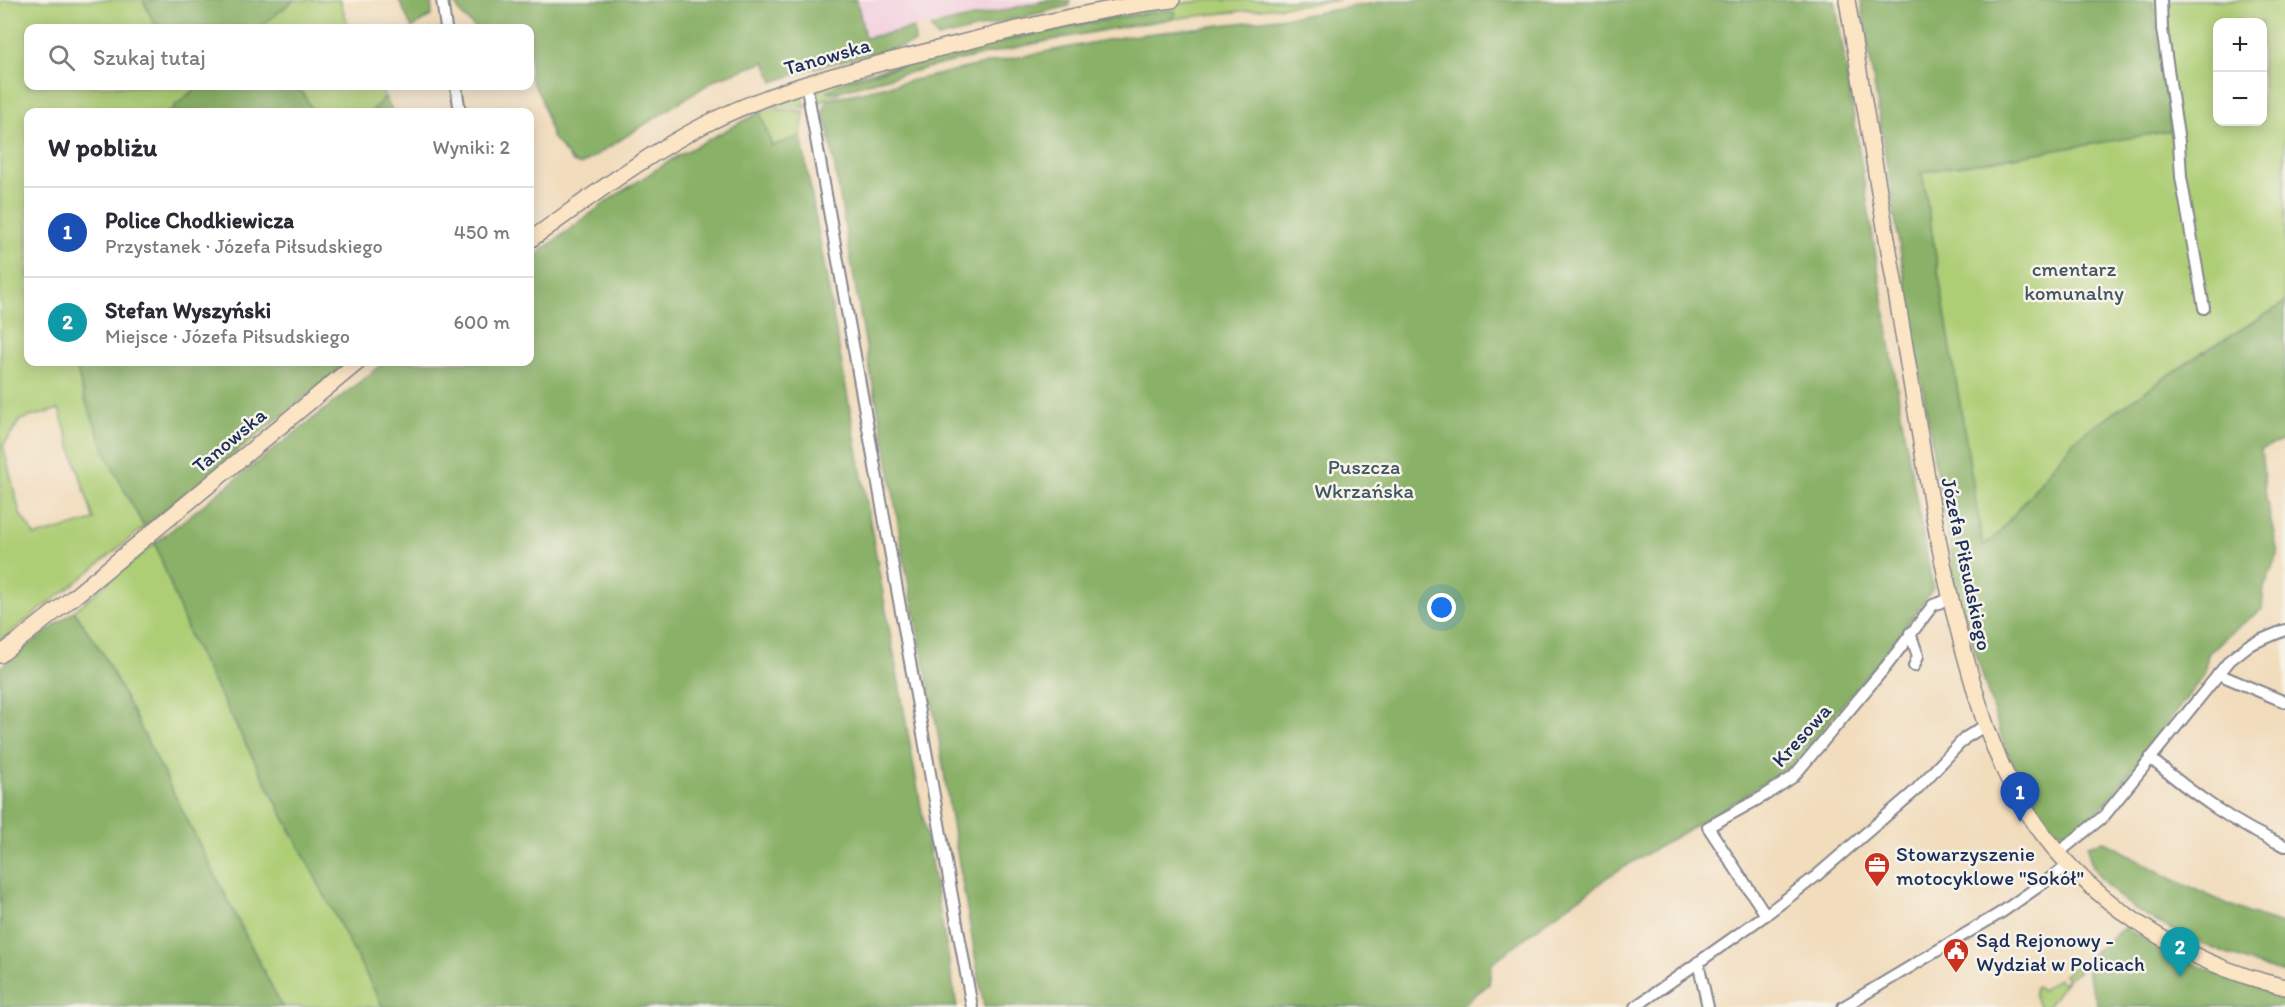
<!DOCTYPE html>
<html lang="pl">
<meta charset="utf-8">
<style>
:root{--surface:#fff;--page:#f7f7f7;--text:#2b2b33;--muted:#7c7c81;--line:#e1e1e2;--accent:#c8321e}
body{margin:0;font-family:Itim,sans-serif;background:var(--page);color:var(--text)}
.controls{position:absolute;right:18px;top:18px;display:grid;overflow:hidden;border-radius:12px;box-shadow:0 3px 15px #0003}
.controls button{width:54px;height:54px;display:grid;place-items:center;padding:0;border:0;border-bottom:2px solid var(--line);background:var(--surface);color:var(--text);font:30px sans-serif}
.you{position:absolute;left:1442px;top:608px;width:21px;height:21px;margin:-15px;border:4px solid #fff;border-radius:50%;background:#1a73e8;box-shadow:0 0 0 9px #1a73e833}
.badge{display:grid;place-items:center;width:39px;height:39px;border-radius:50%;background:var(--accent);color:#fff;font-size:20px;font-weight:700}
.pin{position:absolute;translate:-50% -50px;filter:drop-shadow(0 2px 3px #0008)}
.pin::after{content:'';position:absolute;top:32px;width:21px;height:18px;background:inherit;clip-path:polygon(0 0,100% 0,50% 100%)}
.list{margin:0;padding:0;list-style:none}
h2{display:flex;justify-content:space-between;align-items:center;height:78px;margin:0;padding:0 24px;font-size:26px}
h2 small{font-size:20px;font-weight:400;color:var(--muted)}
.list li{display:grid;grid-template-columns:39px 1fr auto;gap:18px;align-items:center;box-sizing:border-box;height:90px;padding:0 24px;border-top:2px solid var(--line)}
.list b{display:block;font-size:22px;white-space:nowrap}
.list p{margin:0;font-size:20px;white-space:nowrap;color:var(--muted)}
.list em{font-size:20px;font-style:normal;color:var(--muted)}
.icon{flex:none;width:33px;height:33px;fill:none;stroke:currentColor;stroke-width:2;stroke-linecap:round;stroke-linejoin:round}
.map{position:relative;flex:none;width:2285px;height:1007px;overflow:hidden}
.search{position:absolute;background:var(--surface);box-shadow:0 3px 15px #0003;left:24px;top:24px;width:510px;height:66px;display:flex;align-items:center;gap:15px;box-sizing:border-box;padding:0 21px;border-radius:12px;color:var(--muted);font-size:22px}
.panel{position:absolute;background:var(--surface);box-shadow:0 3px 15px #0003;left:24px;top:108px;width:510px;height:258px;border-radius:12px}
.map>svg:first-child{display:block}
.built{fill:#f3cfdf}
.green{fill:#aece76;stroke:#647e6a;stroke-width:1.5;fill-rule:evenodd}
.forest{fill:#8ab167;stroke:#527062;stroke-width:1.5}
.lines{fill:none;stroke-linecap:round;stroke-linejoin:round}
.street-casing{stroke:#86868d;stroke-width:14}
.secondary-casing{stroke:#86868d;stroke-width:18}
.street{stroke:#fff;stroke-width:10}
.secondary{stroke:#fce5c4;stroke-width:15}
.labels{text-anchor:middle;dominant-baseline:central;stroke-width:5;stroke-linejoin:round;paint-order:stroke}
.street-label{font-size:21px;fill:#1b2f5e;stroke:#f7f3e8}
.park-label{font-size:21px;fill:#405764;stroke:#f7f3e8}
.poi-label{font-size:21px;fill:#1b2f5e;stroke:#f7f3e8;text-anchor:start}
</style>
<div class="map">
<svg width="2285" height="1007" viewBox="0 0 2285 1007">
<rect width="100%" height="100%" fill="#f7f3e8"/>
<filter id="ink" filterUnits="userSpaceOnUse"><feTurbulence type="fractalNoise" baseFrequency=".0167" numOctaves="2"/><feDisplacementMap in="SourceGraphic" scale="12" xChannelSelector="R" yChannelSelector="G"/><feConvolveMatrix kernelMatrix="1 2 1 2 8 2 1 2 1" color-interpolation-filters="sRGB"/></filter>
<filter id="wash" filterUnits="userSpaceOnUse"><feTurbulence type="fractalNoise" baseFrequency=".008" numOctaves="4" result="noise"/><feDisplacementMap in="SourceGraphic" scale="24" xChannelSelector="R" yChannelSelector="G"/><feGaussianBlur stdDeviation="1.35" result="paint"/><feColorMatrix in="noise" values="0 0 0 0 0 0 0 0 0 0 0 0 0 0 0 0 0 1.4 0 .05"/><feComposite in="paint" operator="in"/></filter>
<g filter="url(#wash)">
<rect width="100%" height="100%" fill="#f1dcbc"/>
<path class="built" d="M857,0H1048L865,38Z"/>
<path class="green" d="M3,0H143L154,23L180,28H28V86H199L176,105L170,112H28V362H75L84,397L111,465L144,527L78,581L0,640V2ZM59,409L94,520L35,536L20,514L3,446L20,420Z
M294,0H340L349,28H259Z
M1207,0H1340L1171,19L1175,15L1174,11C1135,12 1095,21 1057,29C988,43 921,60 853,79L839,84L828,91H839L840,93L828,97L815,106L818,90L827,82L1134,9Z
M2152,0H2285V303L2202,353L2088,430L2074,441L1998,534L1983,546L1922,172L2171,131ZM2218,22H2262V122H2218Z
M291,86H379L385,97L371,112H313L303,93Z
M792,94L802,99L807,107L766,106Z
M767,109L804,111L801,136L772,146L760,112Z
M155,543L191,639L383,1007H282L103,654L74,611Z
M2076,966L2079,971L2069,978L2047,1007H2040C2035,999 2031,994 2037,986L2041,991L2058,979L2062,983L2067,980L2064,975Z"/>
<path class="forest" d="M143,0H294L259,28H180L154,23Z
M399,0H431L432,15L412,28Z
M454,0H857L865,38L914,28L915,43L810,69L773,82L765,62L716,79L581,165L573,162L552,137L541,98L530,78V28H475L460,13Z
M1048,0H1070L1069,6L938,38L930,27Z
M1392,0H1835L1904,432L1933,589L1894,642L1795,763L1725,808L1607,877L1594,888L1552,917L1496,960L1492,964L1489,984L1460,1007H984L950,812L938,733L904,560L886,448L870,370L827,123H823V113L827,100L993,62L1122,37L1303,15Z
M1861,0H2152L2171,131L1922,172L1983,546L1998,534L2074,441L2088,430L2202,353L2285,303V440L2261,449L2266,498L2278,553L2264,588L2262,609L2228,635L2208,654L2204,675L2106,803L2080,828L2067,832L2054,830L2027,794L2004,745L1954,583L1951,548L1936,469L1898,237Z
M1161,11H1175L1176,14L1171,19C1060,36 951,60 843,90L827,92L839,84L853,79C955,51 1056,27 1161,11Z
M199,86H291L303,93L313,112H170L176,105Z
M385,97L393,112H371Z
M760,112L772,146L801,136L957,1007H383L191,639L155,543L385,362H530V259L613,197L676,157Z
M75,362H348L144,527L111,465L84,397Z
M74,611L103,654L282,1007H0V667Z
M2104,841L2172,879L2248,913L2285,925V973C2235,960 2086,907 2088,845Z
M2125,927C2174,960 2228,980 2285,994V1007H2098L2088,976L2086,962L2099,948Z"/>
</g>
<g filter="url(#ink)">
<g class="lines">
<g class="street-casing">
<path id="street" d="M442,0L446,28
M2161,0L2162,29L2179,142L2181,177L2204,308
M806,83L972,1007
M456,86L460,112
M1910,633L1918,656L1914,666
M2218,674L2285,702
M2150,758C2192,793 2235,825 2285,846
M2058,853L2104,816L2230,660L2249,645L2285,630
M1766,915L1708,827L1764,796L1793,777L1888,664L1933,605L1950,599
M1698,962L1708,1007
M1635,1007L1764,916L1815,877L1915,791L1965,738L1986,725
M1843,1007L2002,912L2069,865"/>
</g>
<g class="secondary-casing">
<path id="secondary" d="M1847,0C1870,135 1892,271 1915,406C1930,496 1944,585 1970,673C1983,720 1998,766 2024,807C2081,898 2181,963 2285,987
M530,240C588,199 645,155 708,123C782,86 861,68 941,48C1017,29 1093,9 1172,0
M0,655L75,596L358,362"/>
</g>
<use href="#street" class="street"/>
<use href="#secondary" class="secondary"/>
</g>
</g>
<defs>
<g id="office-pin" transform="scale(1.35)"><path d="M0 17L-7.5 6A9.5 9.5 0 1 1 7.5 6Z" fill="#c8321e" stroke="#f7f3e8"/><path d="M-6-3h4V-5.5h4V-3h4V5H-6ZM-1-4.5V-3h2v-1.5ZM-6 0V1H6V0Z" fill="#fff"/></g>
<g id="civic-pin" transform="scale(1.35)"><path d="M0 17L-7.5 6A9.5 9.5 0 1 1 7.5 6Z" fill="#c8321e" stroke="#f7f3e8"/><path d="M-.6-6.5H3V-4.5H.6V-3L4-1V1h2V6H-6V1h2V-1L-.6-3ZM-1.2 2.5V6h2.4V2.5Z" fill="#fff"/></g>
</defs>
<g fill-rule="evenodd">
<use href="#office-pin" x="1877" y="865"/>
<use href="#civic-pin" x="1956" y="951"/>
</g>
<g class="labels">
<g class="street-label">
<text transform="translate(827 56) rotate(-16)">Tanowska</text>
<text transform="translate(229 440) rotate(-40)">Tanowska</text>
<text transform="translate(1967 564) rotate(78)">Józefa Piłsudskiego</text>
<text transform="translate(1801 735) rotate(-48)">Kresowa</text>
</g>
<g class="park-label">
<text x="2074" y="268">cmentarz<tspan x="2074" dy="24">komunalny</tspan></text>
<text x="1364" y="466">Puszcza<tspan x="1364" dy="24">Wkrzańska</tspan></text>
</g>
<g class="poi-label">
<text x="1896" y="853">Stowarzyszenie<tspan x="1896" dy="24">motocyklowe "Sokół"</tspan></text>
<text x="1976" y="939">Sąd Rejonowy -<tspan x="1976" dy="24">Wydział w Policach</tspan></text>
</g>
</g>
</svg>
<div class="controls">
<button>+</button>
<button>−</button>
</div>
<div class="you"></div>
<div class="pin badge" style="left:2020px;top:822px;background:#1a4fb4">1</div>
<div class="pin badge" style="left:2180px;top:977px;background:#0f9aa8">2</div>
<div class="search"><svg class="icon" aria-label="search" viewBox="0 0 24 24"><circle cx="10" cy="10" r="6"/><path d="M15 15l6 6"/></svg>Szukaj tutaj</div>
<section class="panel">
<h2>W pobliżu<small>Wyniki: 2</small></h2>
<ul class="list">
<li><span class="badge" style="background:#1a4fb4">1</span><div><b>Police Chodkiewicza</b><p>Przystanek · Józefa Piłsudskiego</p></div><em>450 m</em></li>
<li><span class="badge" style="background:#0f9aa8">2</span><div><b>Stefan Wyszyński</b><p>Miejsce · Józefa Piłsudskiego</p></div><em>600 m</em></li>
</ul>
</section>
</div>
